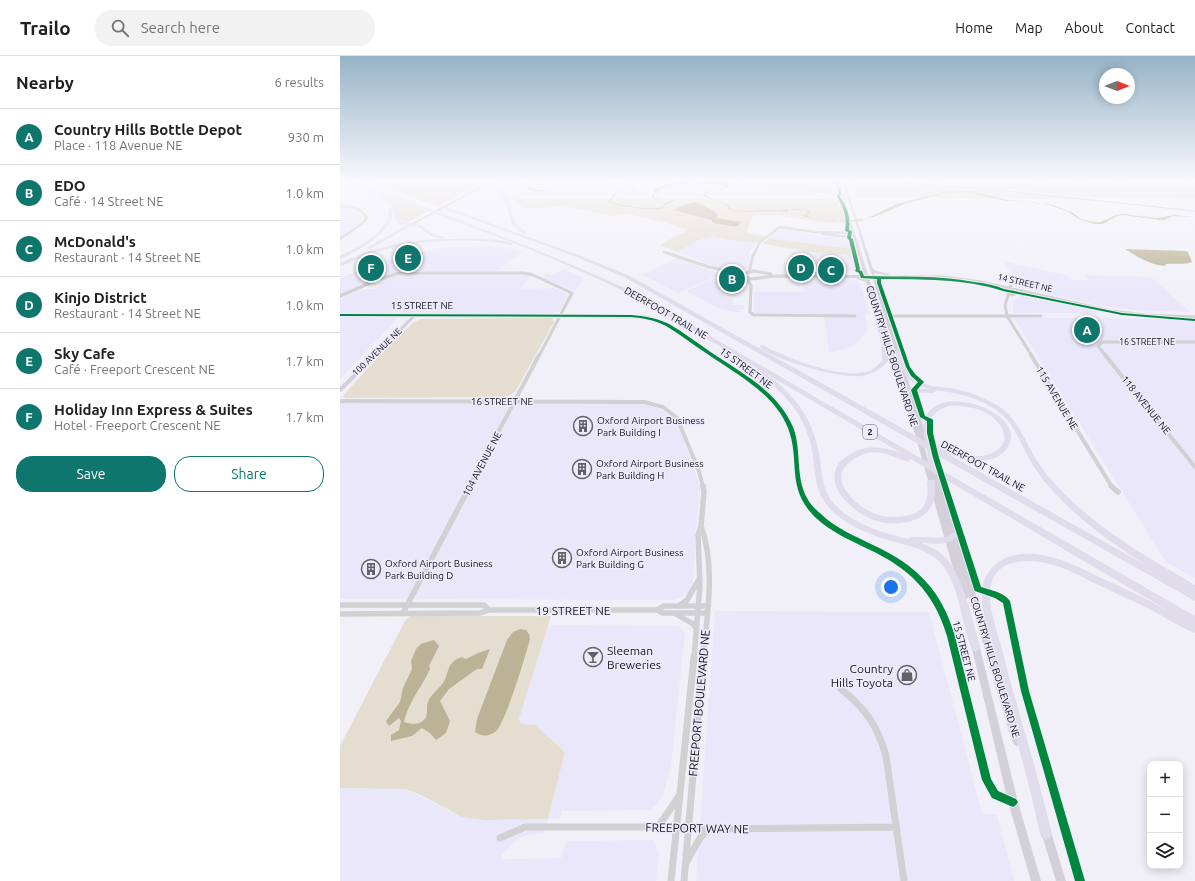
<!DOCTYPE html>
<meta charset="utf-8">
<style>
:root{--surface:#fff;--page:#f2f2f2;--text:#202124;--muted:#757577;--line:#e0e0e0;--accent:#0f766e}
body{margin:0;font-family:Ubuntu,sans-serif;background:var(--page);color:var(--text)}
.controls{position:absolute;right:12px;bottom:12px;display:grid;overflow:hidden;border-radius:8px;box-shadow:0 2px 10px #0003}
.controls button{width:36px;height:36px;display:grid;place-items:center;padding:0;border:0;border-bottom:1px solid var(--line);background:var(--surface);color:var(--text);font:20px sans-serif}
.compass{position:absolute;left:759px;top:12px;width:36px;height:36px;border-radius:50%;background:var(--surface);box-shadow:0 2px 10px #0003;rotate:90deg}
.you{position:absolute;left:551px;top:531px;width:14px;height:14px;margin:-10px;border:3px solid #fff;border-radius:50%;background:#1a73e8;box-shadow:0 0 0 6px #1a73e833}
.badge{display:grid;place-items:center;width:26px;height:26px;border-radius:50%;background:var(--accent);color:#fff;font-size:13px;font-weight:700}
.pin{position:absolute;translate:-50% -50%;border:2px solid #fff;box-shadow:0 1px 4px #0006}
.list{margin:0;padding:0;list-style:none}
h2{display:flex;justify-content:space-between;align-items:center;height:52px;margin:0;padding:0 16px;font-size:17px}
h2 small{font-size:13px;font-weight:400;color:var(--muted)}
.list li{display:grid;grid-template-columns:26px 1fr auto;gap:12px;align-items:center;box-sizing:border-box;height:56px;padding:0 16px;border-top:1px solid var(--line)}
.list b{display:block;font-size:15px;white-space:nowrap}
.list p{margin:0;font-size:13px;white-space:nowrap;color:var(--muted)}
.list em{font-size:13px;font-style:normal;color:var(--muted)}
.actions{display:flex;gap:8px;padding:12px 16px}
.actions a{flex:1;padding:9px 0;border:1px solid var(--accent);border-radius:16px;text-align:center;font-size:14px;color:var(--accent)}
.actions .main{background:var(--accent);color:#fff}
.icon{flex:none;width:22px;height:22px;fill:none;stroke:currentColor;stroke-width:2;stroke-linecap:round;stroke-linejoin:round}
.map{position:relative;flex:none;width:855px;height:825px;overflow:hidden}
header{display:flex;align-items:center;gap:24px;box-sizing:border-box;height:56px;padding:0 20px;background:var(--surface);border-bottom:1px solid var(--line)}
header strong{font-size:19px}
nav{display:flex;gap:22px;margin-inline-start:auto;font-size:14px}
.search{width:280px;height:36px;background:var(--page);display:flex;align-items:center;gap:10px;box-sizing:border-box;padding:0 14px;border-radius:16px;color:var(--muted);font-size:15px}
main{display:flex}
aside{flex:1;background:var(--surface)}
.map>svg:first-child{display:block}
.built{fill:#eae7fa}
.green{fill:#e4ddd0}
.water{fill:#bcb295}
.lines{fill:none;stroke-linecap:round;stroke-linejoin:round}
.minor-far4{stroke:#d1d0d2;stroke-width:2.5}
.minor-far3{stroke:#d1d0d2;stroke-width:3}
.minor-far2{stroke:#d1d0d2;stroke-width:4}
.minor-far1{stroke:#d1d0d2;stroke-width:5.5}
.minor{stroke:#d1d0d2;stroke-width:7}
.major{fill:#d3d0da;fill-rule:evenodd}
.highway{fill:#e0dceb;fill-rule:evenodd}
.rail{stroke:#b6b6b8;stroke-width:1}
.cycleway-casing{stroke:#eeecfc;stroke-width:2}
.cycleway{fill:#00873e;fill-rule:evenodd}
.labels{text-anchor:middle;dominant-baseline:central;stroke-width:3;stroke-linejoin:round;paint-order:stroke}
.far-street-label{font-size:9px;fill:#15141b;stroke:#eeecfc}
.shield{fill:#eeecfc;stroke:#56555e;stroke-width:1}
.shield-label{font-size:9px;font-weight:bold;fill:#15141b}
.street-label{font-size:10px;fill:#15141b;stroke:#eeecfc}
.poi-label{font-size:10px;fill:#15141b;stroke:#eeecfc;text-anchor:start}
.near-street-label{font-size:12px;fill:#15141b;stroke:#eeecfc}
.near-poi-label{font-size:12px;fill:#15141b;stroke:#eeecfc;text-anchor:start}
</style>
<header>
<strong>Trailo</strong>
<div class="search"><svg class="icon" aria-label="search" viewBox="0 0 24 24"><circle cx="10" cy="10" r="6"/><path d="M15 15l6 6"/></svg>Search here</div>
<nav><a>Home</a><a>Map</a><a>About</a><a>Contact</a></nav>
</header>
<main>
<aside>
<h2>Nearby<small>6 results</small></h2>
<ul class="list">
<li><span class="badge">A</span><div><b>Country Hills Bottle Depot</b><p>Place · 118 Avenue NE</p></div><em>930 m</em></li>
<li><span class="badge">B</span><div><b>EDO</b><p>Café · 14 Street NE</p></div><em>1.0 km</em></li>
<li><span class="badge">C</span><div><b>McDonald's</b><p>Restaurant · 14 Street NE</p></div><em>1.0 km</em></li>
<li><span class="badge">D</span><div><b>Kinjo District</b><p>Restaurant · 14 Street NE</p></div><em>1.0 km</em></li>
<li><span class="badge">E</span><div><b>Sky Cafe</b><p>Café · Freeport Crescent NE</p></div><em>1.7 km</em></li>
<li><span class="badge">F</span><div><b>Holiday Inn Express &amp; Suites</b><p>Hotel · Freeport Crescent NE</p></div><em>1.7 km</em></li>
</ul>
<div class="actions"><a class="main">Save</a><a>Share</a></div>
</aside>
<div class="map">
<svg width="855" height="825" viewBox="0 0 855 825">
<rect width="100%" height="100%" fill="#f1f0f8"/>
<path class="built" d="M0,151H9L15,154L24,162L18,168L0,181Z
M440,173L479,180L507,181L511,185L512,193L429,182Z
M373,180L388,184L417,186L410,195L408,212L402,214L388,213V214L380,213L338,196L359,184Z
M151,190L169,192L183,196L157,215H58L0,239V222L44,205L102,191Z
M455,194L470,196L513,199L516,207H514V215L453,216L452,198Z
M337,202L370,214L379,217L377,220L338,237L302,219Z
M663,205L725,219L733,224H749L745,219L811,221L850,256L792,254L758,249L677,231L678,227Z
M224,213L244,222L235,235L201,221L208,217L211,219Z
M60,218H181L190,220L181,233L215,232L228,239L221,254L214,258H62L0,323V243L21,233H36L48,222Z
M376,222L401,234L397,237L384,231L377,235L385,239L384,241L393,244V249H404V253H400V257L380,253L346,235Z
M463,222H509L520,227L529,257L525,258L528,274L514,290L489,297L484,258L414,257V236H464Z
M681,239H686L758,255L760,257H673V249L676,242Z
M674,262L855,263V522L826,506Z
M0,347H294L306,349L320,353L331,360L338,370L360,429V437L355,479V501L352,531L347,539L334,544L0,543Z
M375,555L589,556L642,757L657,759L674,825H356Z
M211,569L338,570L345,577L331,710L323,739L317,748L310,754L222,755L220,763H208L204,777L184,780L177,784L161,799L164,803L221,802L226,785L314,784L319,797L316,825H0V732L65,733L122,761L145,764L208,763L224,700V695L195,669L181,668L179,663L207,573Z"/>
<path class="green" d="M411,123L488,126L493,136L491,138L407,130Z
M529,123L608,125L625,123H653L652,125L683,127L682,124H689L692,128H711L715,127V123H722L730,129L819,132L814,124H819L855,130V143L758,142L610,128Z
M35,125C68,130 102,125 134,131L101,149Z
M516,125L623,131L737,143L515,141Z
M27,133L30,134L88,155L68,166H63C56,162 58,153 53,147C46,140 35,138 27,133Z
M175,143H500L502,144L508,167C477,169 447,157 417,159L413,160L406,177L425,180L418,187L388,184L373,180L359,184L338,196L320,189L346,175L344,173L325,166L286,158L272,160L225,150L184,153L173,144Z
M429,182L512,193H514L516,201L503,198L470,196L423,188Z
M212,262L214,266L175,336L166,341L5,342L3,340L34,305L74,266L81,263Z
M70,560H211L179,663L181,668L195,669L224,695V700L208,763L145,764L122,761L81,739L65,733L0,732V690L65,565Z"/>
<path class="water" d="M196,123L185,127C199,142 211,129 228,128C234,127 238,132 243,132C257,132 288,120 296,135L279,134L270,146C284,149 308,155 322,151L325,147L334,144H323L313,142L312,140L315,136L313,135L316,132C337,126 372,116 392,127C383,138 376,132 366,138L368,141L387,148L392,154L406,155L462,153L471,156L467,159L469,161L499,165L526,163L556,148L604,136L621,135H634L662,143L713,149L733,157L741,163L753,166H761L776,159L782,158L817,162L834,159L855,161L833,160L825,164H820L783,159L777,160L763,168H755L739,163L728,156L712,150L693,146L666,145L624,136L607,137L567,147L542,158L520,165H500L465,161L463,160L468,157L466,154H448V156C444,156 440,155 435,155C420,155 405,157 390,154L386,148L363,140L365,136C371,135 379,135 384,132V130C367,126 322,123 314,141L322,144H336L323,150V152C310,156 281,150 268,146L278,134L295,135L289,129C277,127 265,128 254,130C250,131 246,132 242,132C237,132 233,128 227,129C209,130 197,144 183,127Z
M356,146C364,149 370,153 377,157V162L401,166L398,170C392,171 381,168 374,167L371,164L334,154L343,149Z
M785,193L845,195L848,196L852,206C843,209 835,207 826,208L825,210C811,209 797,201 785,193Z
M180,573L186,574L189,578L190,583C186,598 165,669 155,676C148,681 141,680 135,676L137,663L167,584L173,576Z
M94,584L99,590L89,610L90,613C82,631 68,646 64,666C72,669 82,669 86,661C88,657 86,650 88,646C91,638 100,632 103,627C110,616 106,606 122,601L126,603L138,597L150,593L142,613H137L109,633L100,645L110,665L106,677L96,684L90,677L82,672L72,680L51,685V679L59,674L61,665L59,662L49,670L46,665L60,646L63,632L72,613L71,605L76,593L81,588Z"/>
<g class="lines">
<path class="minor-far4" d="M578,123L612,125L623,123
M665,123H704
M742,123L745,126H770L766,123
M789,123L795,127L805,128L794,126
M834,123L855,126
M744,124L734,125L745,126
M0,150L17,152L27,161L23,167L0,183
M324,196L336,200
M413,200L420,186L440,171L475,176L509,177"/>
<path class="minor-far3" d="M333,199L369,211L394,216
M392,216L411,223L435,220L604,221L641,226L771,255L805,259L855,261
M409,216L413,199
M405,220V217L414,215L431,218
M406,222L411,229L410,256L414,259L515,260
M671,230L665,249L667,260L692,300
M671,239L680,236
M0,240L37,224L59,217H184L193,219L232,237L199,300
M0,259L306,261L327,269L373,300
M554,260H701
M34,300L75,259
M766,300L758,290L762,286H855"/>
<path class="minor-far2" d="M372,299C403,320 442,341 453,379C458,396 455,414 460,431
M691,299L772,431
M765,299L855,411
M0,334L35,299
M0,345L304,346L323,351L337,362L359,415L363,431
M129,431L199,299"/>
<path class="minor-far1" d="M460,430C473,477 529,484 563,509C595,532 608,565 616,602
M771,430L778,436
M361,470C376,511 367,559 363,602
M0,549H144L149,554
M339,550L347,544L358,525
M317,554L324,550H367
M63,557L130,430
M0,558L140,557L149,554H317L322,557H367
M336,558L353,568L357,573
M354,602L360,529L358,479L361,470L364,436L363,430"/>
<path class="minor" d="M616,601L647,724L655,739L672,745
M501,633C526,653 537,669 546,700L564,825
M318,771L339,740
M160,782L185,771H318L368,773L556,771
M346,807L360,782L368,773
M331,825L354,601
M344,825L363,601"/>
<path class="major" d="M155,123H158L73,169L70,168Z
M496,123H498L534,238L573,354L559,309V308H563V309L590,390L587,392L584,390L590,410L593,409L596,411L682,685L680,688L677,690L674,688L672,685L620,511L629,540L628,542L625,543L622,542L621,540L574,375L526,226L509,220L511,219L525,223L515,187L509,182L483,179L481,178L483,177L510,180L513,182Z
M502,123H504L533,213L536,215L550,218L548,219L534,217L561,301V302H559L557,301Z
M635,584L638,585L639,588L678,746L701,825H691L668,746L631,588L632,585Z
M706,771L710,772L711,776L726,825H716L701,776L702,772Z"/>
<path class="highway" d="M3,123H8C108,160 209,195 305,242L589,407L587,393L286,222L234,200L23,123H28L236,198L290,220L585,385C569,317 683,350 670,386C668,392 664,397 659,400C642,409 623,404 606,397L811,512C775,490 741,466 713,435C703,425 695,413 688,401C682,389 677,377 669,366C651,344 622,338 596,334L595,336L593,337L562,336L561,335L562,334L564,333H589C566,327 562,316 554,295L555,294H559C563,302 565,311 571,318C582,332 599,330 615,333C630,336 645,342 657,349C678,362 685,386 697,405C703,414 710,423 718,431C757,473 807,501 855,529V545L595,398L596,411L855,560V577C841,572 828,563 815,556C794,545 773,536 752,526C739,519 725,512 710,508C691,503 660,502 652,525C645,545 657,574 662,593C675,647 693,700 706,754L712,778L710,782L706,784L702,782L700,778C695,753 689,729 682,704C672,666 661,628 652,590C647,570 637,545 644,525C652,503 675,496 696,498C719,501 739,511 759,521C782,531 805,542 827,554L571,403L568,406C546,398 532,389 511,405C485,424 518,453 539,459C547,462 557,461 566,460C574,458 582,455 585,447C588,441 588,433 587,426L588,424H594L595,426C596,449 590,461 567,466C557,468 546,468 536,465C515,458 482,431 499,407C501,404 506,401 509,399C524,388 545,391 561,397L301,244L265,226L192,194ZM609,350C627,349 648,353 659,368C674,387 655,401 636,400C622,399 611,393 598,389L595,391L593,390C588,371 587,356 609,350Z
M146,123H151L136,129L122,130L53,128L38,125L40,124C58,127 76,125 94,126C111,127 129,130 146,123Z
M154,123H158L153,130L160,134L168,141L175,167L186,176V178H184L172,169L165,142L157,135L149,130Z
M36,138H38C45,142 53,145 57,153C59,158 58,162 61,166L81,169L93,178L104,181L105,182L103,183C122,183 157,180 173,188L171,189C137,181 76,184 43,194C28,198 15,205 0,210V207C33,192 66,184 103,183L91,180L79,171L71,170L30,193H28V191L67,169L59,168L55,163L53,152C53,158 52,163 49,168C40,182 15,197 0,203V200C19,190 49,177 49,152L52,151L49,147L36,140Z
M539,259L542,261L541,265L548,288V305C541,313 533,318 522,320C499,323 437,305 419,291L422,289L424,290C448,302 507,327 533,313C536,311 539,307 542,305V288L535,265L536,261Z
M421,315C427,318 433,323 438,327C460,346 474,369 479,397C482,412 481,431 491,444C510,468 541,476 568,483L572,481C581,481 597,482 605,481C610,480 611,475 617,477L618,479C610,491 594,487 581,487C589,490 597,494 603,499C624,518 632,565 640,591L638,594L635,596L632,594C621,568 621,536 604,511C591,493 568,490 548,484C525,477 501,467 486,448C475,434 475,416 473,399C467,362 448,340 419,318L418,317Z"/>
<path class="rail" d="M504,123L638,132L855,155"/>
<g class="cycleway-casing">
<path id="cycleway" d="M495,123H497L501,137L500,141C507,150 511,162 509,174L512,175L511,182L513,183L520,213L519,214L522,215L524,220C561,221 598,219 634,226C645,227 654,229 664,233L782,257L855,263V265L782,259L663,235C624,222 582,224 541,223V227L570,311L575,318L584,326L577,334L585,360L592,363L593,364V377L599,402L641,531C650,534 664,536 670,545L689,635L745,825H735L681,635L663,547L655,542L635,535L634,533L593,402L587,377V365L580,361L571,334L578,326L571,320L566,311L537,227V223L521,222L519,217L515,215L516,213L509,184L507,182L508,176L505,175C507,163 504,151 497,141L499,137Z
M0,258L291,259C304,260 317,262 329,268C343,276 356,286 369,295C400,316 438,335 453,371C462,394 455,421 467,442C470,448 476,454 481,458C495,472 515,480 533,489C576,509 601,533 615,580L651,723L658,735L676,743L678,746L676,749L673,751L652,742L642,724L607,580C594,536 569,512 528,493C510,484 491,476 476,462C445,432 461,406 448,372C434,337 396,318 366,297C353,289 340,278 326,270C315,264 303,262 291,261L0,260Z"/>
</g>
<use href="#cycleway" class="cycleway"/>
</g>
<linearGradient id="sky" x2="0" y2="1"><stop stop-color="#96b3c7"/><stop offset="0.52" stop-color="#f9f8fc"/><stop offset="1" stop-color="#f9f8fc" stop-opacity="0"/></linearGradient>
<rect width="855" height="238" fill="url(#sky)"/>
<defs>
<g id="building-ring" transform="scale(1)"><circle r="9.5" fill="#eeecfc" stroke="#626168" stroke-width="1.5"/><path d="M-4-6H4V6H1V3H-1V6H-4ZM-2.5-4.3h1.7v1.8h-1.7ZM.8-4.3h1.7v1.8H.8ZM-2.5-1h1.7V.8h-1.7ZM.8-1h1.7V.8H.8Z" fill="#626168"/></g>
<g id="bar-ring" transform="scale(1)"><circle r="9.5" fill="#eeecfc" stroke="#626168" stroke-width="1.5"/><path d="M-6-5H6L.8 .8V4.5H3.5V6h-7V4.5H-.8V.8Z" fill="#626168"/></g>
<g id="shop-ring" transform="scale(1)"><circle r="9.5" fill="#eeecfc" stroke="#626168" stroke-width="1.5"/><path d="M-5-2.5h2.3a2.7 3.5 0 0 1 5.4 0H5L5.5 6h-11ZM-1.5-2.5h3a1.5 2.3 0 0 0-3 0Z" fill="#626168"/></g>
</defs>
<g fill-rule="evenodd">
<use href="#building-ring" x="243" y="370"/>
<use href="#building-ring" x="242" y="413"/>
<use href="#building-ring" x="222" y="502"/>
<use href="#building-ring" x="31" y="513"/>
<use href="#bar-ring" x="253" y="601"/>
<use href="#shop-ring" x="567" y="619"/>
</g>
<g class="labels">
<g class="far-street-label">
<text transform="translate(685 227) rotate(13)">14 STREET NE</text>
<text x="807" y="286">16 STREET NE</text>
<text transform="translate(37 296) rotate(-44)">100 AVENUE NE</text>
</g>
<rect class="shield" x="523" y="369" width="14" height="14" rx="3"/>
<g class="shield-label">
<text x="530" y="376">2</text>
</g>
<g class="street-label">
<text x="82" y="249">15 STREET NE</text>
<text transform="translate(326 257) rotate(30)">DEERFOOT TRAIL NE</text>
<text transform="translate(552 300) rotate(72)">COUNTRY HILLS BOULEVARD NE</text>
<text transform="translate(406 312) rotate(36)">15 STREET NE</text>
<text transform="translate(717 342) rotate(59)">115 AVENUE NE</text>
<text x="162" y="345">16 STREET NE</text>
<text transform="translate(806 349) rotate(51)">118 AVENUE NE</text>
<text transform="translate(142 408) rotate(-62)">104 AVENUE NE</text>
<text transform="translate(643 410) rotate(29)">DEERFOOT TRAIL NE</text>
<text transform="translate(624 595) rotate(75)">15 STREET NE</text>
<text transform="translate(655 611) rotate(73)">COUNTRY HILLS BOULEVARD NE</text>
</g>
<g class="poi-label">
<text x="257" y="364">Oxford Airport Business<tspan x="257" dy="12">Park Building I</tspan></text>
<text x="256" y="407">Oxford Airport Business<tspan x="256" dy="12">Park Building H</tspan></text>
<text x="236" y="496">Oxford Airport Business<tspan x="236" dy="12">Park Building G</tspan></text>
<text x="45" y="507">Oxford Airport Business<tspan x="45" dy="12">Park Building D</tspan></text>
</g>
<g class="near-street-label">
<text x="233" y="554">19 STREET NE</text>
<text transform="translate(359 647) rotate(-85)">FREEPORT BOULEVARD NE</text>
<text transform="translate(357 772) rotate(1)">FREEPORT WAY NE</text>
</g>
<g class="near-poi-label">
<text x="267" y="594">Sleeman<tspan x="267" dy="14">Breweries</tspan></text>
<text x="553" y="612" text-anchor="end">Country<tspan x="553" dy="14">Hills Toyota</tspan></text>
</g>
</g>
</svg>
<div class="controls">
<button>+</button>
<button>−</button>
<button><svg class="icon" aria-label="layers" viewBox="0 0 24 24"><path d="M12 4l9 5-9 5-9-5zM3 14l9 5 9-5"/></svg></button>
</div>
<svg class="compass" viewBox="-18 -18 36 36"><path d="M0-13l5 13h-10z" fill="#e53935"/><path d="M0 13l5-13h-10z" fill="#757577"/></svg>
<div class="you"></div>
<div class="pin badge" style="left:747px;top:274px">A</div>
<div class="pin badge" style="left:392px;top:223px">B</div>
<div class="pin badge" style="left:491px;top:214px">C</div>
<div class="pin badge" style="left:461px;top:212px">D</div>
<div class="pin badge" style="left:68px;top:202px">E</div>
<div class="pin badge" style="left:31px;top:212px">F</div>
</div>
</main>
